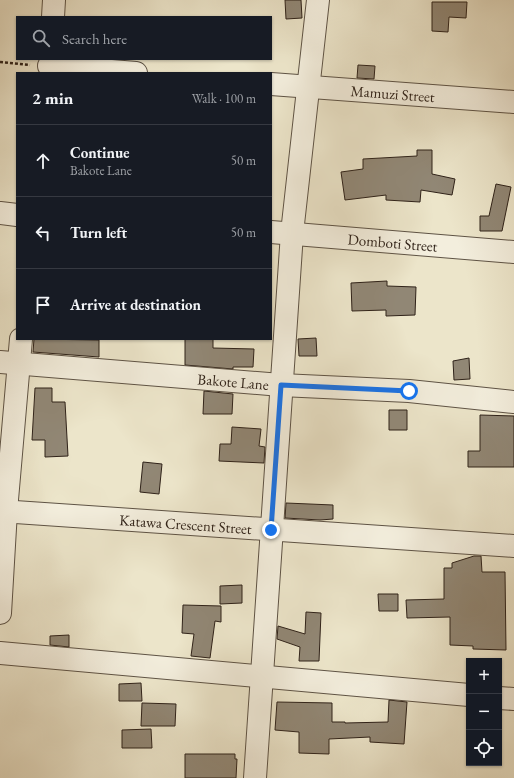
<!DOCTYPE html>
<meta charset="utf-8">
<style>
:root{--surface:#171b24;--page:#242831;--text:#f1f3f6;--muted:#9ea1a6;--line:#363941}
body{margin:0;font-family:"EB Garamond",serif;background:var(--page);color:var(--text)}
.controls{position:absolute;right:12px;bottom:12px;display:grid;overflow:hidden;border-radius:0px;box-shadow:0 1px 3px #0004}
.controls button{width:36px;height:36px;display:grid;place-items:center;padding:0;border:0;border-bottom:1px solid var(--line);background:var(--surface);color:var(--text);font:20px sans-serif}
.stop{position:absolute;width:12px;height:12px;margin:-9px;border:3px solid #1a73e8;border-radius:50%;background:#fff}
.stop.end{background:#1a73e8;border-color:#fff;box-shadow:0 1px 4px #0008}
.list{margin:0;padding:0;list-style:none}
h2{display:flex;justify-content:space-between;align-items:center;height:52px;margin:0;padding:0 16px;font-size:17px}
h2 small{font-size:13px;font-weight:400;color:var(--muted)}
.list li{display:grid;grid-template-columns:26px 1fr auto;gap:12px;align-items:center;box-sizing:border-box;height:72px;padding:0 16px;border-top:1px solid var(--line)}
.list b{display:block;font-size:15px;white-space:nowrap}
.list p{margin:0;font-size:13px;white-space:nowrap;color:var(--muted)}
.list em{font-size:13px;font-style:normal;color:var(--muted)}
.icon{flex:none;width:22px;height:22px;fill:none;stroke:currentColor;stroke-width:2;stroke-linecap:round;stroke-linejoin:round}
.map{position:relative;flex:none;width:514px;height:778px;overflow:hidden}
.search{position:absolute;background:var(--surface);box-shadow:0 1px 3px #0004;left:16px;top:16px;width:256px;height:44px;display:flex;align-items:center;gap:10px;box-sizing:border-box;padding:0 14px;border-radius:0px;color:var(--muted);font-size:15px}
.panel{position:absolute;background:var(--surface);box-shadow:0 1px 3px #0004;left:16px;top:72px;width:256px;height:268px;border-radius:0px}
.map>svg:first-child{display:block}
.building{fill:#918775;stroke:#2f2219}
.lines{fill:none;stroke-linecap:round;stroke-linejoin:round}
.street-casing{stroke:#5e5345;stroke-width:24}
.path{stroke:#2f2219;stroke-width:2.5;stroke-dasharray:3 2;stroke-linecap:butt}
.street{stroke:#f3eedd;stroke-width:22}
.route{stroke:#1a73e8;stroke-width:5}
.labels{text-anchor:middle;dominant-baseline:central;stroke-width:3;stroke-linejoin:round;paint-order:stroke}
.street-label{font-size:15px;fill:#2f2219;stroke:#f3eedd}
</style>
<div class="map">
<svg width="514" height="778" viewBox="0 0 514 778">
<rect width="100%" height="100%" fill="#ece5ca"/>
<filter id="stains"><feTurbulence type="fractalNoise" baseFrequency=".005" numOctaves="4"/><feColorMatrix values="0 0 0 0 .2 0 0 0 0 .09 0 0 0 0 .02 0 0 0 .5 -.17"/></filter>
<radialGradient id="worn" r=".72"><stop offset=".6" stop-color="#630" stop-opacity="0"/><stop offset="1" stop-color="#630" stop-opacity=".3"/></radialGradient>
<path class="building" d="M285,0H301L302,18L286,19Z
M432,2H467L466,18L449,17L448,32L432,31Z
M358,65L375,66L374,79L357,78Z
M417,150H432V174L455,179L452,195L421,190L420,202L386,200V195L345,200L341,172L363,169V159L417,156Z
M496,184L511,187L502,231H480V216H489Z
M387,281V286L416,287L415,315L386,316V310L352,311L351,283Z
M316,338L317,356H299L298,339Z
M34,339L99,340V357L33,352Z
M185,339H213V348L254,349L253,367H233V369L185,365Z
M469,358L470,379L454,380L453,361Z
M35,388H52V402H65L68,456L45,457V440H32Z
M204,391L233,394L232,414H203Z
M389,410H407V430H389Z
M480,415L514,416V467H468V451H480Z
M232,427L261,429L259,446L265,447L264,463L219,461L220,444H231Z
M143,462L162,464L159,494L140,492Z
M286,503L333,505V519L320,520L285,518Z
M474,556H481L482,572H505L506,650L473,649V646L450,645V617L407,618L406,600L444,599V568H452V563Z
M242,585V603L220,604V586Z
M378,594H398V611H379Z
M183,605L221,606V622L215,621L210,658L191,656L194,634L182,633Z
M306,612L321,613L319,661H299L300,647L277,639L278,626L305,634Z
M69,635V647L50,645V636Z
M141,683L142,701H119V684Z
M389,700L407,702L404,744L370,742V737L329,739V754L299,753V732L275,730L277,702L332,703V722H345V723L388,722Z
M142,703L176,704L175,726H141Z
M151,729L152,748H122V730Z
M185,754H235V759H237L236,778H185Z"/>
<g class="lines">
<g class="street-casing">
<g id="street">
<path d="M53,17L54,0"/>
<path d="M49,66L136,73"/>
<path id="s1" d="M271,84L514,102"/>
<path d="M0,213L17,215"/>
<path id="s2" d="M271,232L514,252"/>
<path id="s3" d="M0,362L281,385L409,391L514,402"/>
<path id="s4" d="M0,511L514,546"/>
<path d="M0,613L6,511L21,339"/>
<path d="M0,653L469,695"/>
<path d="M499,698L514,699"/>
<path d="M255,778L292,233L318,0"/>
</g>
</g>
<path class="path" d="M0,62L30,65"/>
<use href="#street" class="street"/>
</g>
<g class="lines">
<path class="route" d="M271,530L281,385L409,391"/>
</g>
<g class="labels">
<g class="street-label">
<text stroke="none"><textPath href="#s1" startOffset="122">Mamuzi Street</textPath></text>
<text stroke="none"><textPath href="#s2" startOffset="122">Domboti Street</textPath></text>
<text stroke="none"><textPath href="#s3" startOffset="234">Bakote Lane</textPath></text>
<text stroke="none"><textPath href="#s4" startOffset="186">Katawa Crescent Street</textPath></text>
</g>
</g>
<rect width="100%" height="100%" filter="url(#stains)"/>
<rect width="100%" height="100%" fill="url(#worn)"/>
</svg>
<div class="controls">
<button>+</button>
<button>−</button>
<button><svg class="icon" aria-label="locate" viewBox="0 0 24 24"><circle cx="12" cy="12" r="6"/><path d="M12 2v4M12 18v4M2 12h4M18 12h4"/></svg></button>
</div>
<div class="stop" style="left:409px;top:391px"></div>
<div class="stop end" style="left:271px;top:530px"></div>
<div class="search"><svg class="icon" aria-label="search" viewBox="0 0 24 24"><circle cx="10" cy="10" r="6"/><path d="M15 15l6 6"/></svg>Search here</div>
<section class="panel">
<h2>2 min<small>Walk · 100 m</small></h2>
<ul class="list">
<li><svg class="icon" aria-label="ahead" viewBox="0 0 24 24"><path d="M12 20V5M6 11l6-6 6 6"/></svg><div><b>Continue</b><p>Bakote Lane</p></div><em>50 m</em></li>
<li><svg class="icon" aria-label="left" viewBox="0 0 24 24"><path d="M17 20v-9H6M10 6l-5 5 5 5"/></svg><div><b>Turn left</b></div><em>50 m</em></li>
<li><svg class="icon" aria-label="arrive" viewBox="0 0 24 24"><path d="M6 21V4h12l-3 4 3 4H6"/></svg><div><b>Arrive at destination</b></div></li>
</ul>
</section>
</div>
